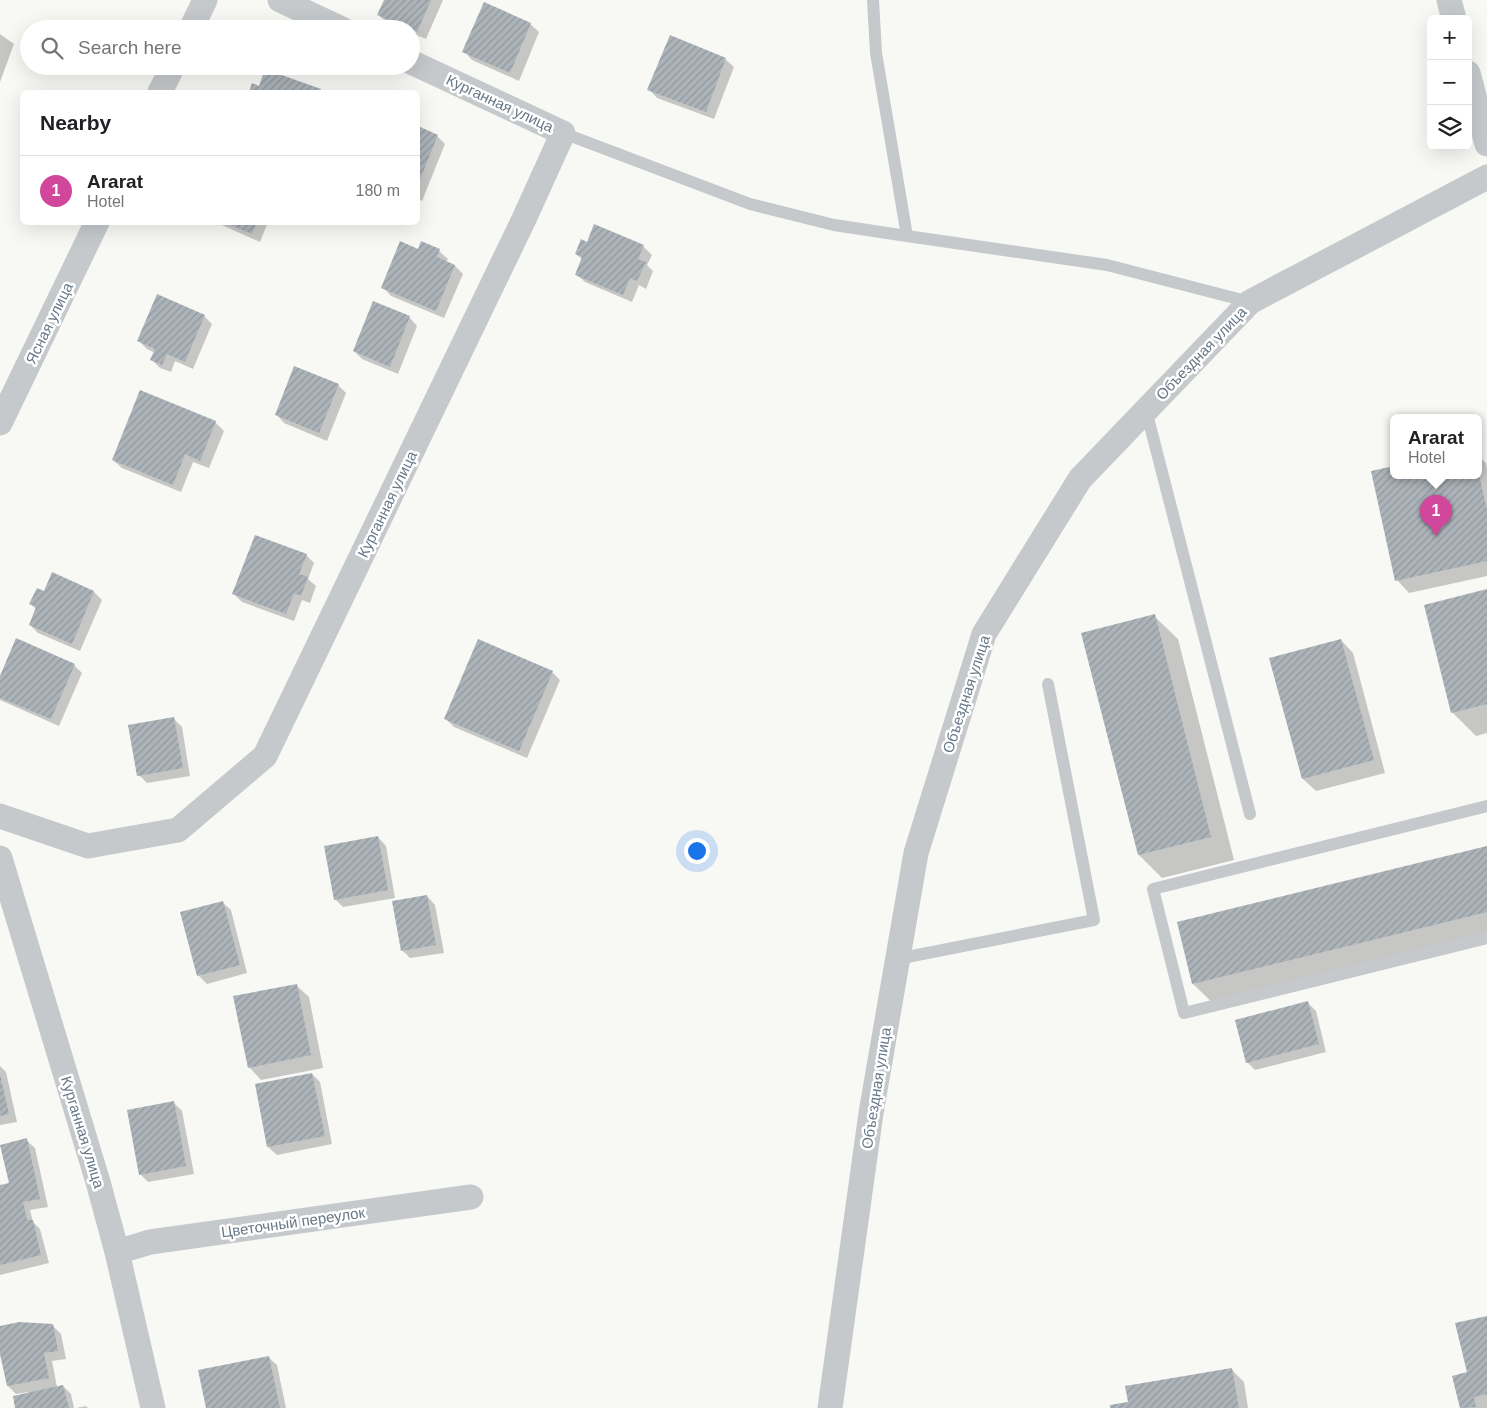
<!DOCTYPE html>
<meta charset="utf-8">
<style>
:root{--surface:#fff;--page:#f6f6f6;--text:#202124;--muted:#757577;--line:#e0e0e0;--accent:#1a73e8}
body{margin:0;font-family:Arial,sans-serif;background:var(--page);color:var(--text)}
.controls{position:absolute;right:15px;top:15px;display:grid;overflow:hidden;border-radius:8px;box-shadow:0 5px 20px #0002}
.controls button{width:45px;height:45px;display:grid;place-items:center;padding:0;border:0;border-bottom:1px solid var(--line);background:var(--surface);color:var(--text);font:25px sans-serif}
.you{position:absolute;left:696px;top:850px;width:18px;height:18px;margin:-12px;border:4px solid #fff;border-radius:50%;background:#1a73e8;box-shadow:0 0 0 8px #1a73e833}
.badge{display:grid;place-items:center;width:32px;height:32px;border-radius:50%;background:var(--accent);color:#fff;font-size:16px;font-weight:700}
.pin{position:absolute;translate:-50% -41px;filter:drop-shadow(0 1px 2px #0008)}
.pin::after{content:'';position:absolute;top:26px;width:18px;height:15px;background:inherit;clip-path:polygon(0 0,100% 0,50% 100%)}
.popup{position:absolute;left:1390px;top:414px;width:92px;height:65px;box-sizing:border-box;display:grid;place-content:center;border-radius:8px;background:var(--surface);filter:drop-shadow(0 1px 4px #0005);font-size:16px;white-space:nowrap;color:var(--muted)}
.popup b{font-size:19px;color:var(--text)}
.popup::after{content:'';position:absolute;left:50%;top:100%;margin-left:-10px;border:10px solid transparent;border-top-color:var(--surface)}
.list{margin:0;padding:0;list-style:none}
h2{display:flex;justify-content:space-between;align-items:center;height:65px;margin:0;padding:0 20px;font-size:21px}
h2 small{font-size:16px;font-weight:400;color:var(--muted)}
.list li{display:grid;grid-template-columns:32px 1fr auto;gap:15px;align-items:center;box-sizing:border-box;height:70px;padding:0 20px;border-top:1px solid var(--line)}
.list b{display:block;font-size:19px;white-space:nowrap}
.list p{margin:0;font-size:16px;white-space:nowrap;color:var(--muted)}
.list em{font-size:16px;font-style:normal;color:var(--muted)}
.icon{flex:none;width:28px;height:28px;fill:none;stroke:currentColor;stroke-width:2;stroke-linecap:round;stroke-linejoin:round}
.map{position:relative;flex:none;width:1487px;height:1408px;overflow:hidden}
.search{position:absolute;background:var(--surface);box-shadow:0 5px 20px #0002;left:20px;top:20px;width:400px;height:55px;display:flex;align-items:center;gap:12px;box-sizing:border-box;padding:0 18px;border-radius:28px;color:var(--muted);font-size:19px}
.panel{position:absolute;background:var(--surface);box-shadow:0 5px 20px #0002;left:20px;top:90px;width:400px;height:135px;border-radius:8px}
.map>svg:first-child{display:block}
.shadow{fill:#0003}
.building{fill:url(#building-hatch)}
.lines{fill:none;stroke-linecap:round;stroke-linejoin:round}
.service{stroke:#c5c9cc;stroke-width:12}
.minor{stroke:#c5c9cc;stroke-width:25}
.labels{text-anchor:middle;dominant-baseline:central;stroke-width:5;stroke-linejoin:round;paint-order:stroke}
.street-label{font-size:15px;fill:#667787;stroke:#fff}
</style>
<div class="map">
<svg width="1487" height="1408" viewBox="0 0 1487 1408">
<defs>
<pattern id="building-hatch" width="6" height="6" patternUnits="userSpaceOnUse" patternTransform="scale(1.25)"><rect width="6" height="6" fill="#acb4ba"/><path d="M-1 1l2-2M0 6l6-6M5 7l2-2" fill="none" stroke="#90979d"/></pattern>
</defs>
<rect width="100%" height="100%" fill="#f8f8f5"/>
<path class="shadow" d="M385,0H443L426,39L411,33V29H400L387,23L379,15Z
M530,24L539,32L519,81L472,60L464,51Z
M0,34L14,44L0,82Z
M725,59L734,67L714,119L657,98L649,89Z
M253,85L260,88L320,90L322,92H250Z
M418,128L437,136L445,144L422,201L418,199Z
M215,222H268L260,242Z
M595,226L643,246L652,255L647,265L653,271L646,289L639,285L632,302L585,282L576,274L583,260L576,254L588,244Z
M419,250L439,251L448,259L446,262L455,266L463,274L444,318L391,296L383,287Z
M204,316L212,324L193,369L175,361L171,372L160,368L152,360L155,353L147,349L139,341Z
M409,317L417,326L398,374L362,359L354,351Z
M338,385L346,393L327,441L284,423L276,414Z
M215,422L224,431L209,468L193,462L181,492L122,468L113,460Z
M1478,456L1486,463L1487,469V576L1409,593L1397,580L1394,475H1478Z
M306,555L314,563L308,579L316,586L310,603L302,600L294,621L242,602L234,594Z
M53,574L94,592L102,600L80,651L38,633L30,625L37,610L31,604L44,592Z
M1487,590V733L1476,736L1452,712Z
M1154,616L1178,639L1234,860L1162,878L1139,855Z
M1341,640L1353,653L1385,773L1316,791L1303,779L1271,659Z
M74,665L82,673L59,726L0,700V679Z
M552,672L560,680L527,758L454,727L446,719Z
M173,718L182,727L190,776L147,783L139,775Z
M378,837L386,846L395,898L343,907L335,899Z
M1487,847V941L1217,1007L1193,984Z
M427,896L435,905L444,953L410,958L402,950Z
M222,902L231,910L247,973L207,984L199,976L182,913Z
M296,985L309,997L323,1068L261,1080L249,1067Z
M1308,1003L1316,1011L1326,1052L1255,1070L1247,1062Z
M0,1066L6,1072L17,1122L0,1125Z
M312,1074L320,1082L332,1144L277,1155L268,1147L256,1085Z
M174,1103L182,1111L194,1174L148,1182L140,1174Z
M26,1140L35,1148L48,1207L30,1210L33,1222L40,1229L49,1263L0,1275V1186L10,1184Z
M1487,1317V1408H1461L1453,1377L1468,1373Z
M52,1325L61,1334L66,1359L52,1361L57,1387L63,1386L71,1394L74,1408H16L28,1394V1392L16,1394L8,1386L0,1348V1327Z
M268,1357L277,1365L286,1408H207Z
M1231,1369L1244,1382L1248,1408H1111Z
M86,1406L88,1408H76Z"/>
<path class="building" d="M384,0H431L417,32L377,15Z
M484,2L531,23L510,73L462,52Z
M670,35L726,58L706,112L647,90Z
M265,69L321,89L320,92H249L252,83L259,86Z
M418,126L438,135L418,184Z
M224,222H257L252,234Z
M594,224L644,245L638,259L646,262L637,281L630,278L623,295L575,275L582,257L575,254L581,239L587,242Z
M400,241L418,249L421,241L440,249L437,257L455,265L436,311L381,288Z
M157,294L205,315L185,362L167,354L162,365L150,360L155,349L137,341Z
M373,301L410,316L390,367L353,351Z
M294,366L339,384L319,433L275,415Z
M140,390L216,421L200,461L185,454L173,485L112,460Z
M1394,466V475H1479L1487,510V561L1395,581L1371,471Z
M255,535L307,554L299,574L308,577L301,596L294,593L286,614L232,594Z
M52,572L94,591L72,644L29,625L36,607L29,604L37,588L44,591Z
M1487,589V704L1451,713L1424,605Z
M1155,614L1211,837L1138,855L1081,633Z
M16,638L75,664L51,719L0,698V676Z
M478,639L553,671L519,751L444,719Z
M1341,639L1374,760L1302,779L1269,658Z
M174,717L183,768L137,776L128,725Z
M378,836L388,890L334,900L324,846Z
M1487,846V912L1192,984L1177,922Z
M427,895L436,945L401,951L392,901Z
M223,901L240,965L197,976L180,912Z
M297,984L311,1055L248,1068L233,996Z
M1308,1001L1319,1044L1246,1063L1235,1020Z
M312,1073L325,1136L267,1147L255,1084Z
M0,1074L9,1114L0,1116Z
M174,1101L186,1166L139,1175L127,1110Z
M27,1138L40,1199L23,1202L27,1220H33L41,1255L0,1265V1185L9,1183L0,1145Z
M1487,1316V1394L1474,1397L1476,1407L1460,1408L1452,1376L1467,1372L1455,1323Z
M19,1322L53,1324L58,1351L44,1353L49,1378L7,1386L0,1354V1326Z
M269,1356L280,1408H206L198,1370Z
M1232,1368L1239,1408H1110V1405L1128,1402L1125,1386Z
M63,1385L69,1408H15L13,1396Z"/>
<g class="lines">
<path class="service" d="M873,0L876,53L907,236L1107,265L1250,302
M563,133L750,204L834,225L907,236
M1146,410L1250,814
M1487,806L1153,889L1184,1013L1487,938
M897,959L1094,920L1048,684"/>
<path class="minor" d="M280,0L342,29
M1449,0L1454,19
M191,29L205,0
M1468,73L1487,144
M160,92L173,66
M0,423L97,222
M0,816L88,846L178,830L265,756L524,219L563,133L411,62
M0,858L98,1182L117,1252L153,1408
M117,1252L150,1242L471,1197
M830,1408L871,1113L916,853L984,634L1080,479L1250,302L1487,177"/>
</g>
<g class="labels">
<g class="street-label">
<text transform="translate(500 103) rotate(25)">Курганная улица</text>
<text transform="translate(49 323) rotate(-64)">Ясная улица</text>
<text transform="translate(1201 353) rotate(-46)">Объездная улица</text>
<text transform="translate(387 504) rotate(-64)">Курганная улица</text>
<text transform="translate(966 694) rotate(-72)">Объездная улица</text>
<text transform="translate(876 1088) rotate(-81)">Объездная улица</text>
<text transform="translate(83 1132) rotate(73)">Курганная улица</text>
<text transform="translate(293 1222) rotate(-8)">Цветочный переулок</text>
</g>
</g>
</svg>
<div class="controls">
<button>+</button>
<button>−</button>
<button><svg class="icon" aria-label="layers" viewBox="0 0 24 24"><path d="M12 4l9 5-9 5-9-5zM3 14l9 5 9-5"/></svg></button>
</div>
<div class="you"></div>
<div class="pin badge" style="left:1436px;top:536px;background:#d1479c">1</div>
<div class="popup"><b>Ararat</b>Hotel</div>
<div class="search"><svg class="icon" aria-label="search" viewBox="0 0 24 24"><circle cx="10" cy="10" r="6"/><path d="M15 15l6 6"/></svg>Search here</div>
<section class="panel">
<h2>Nearby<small></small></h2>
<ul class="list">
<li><span class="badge" style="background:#d1479c">1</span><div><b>Ararat</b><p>Hotel</p></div><em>180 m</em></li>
</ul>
</section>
</div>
